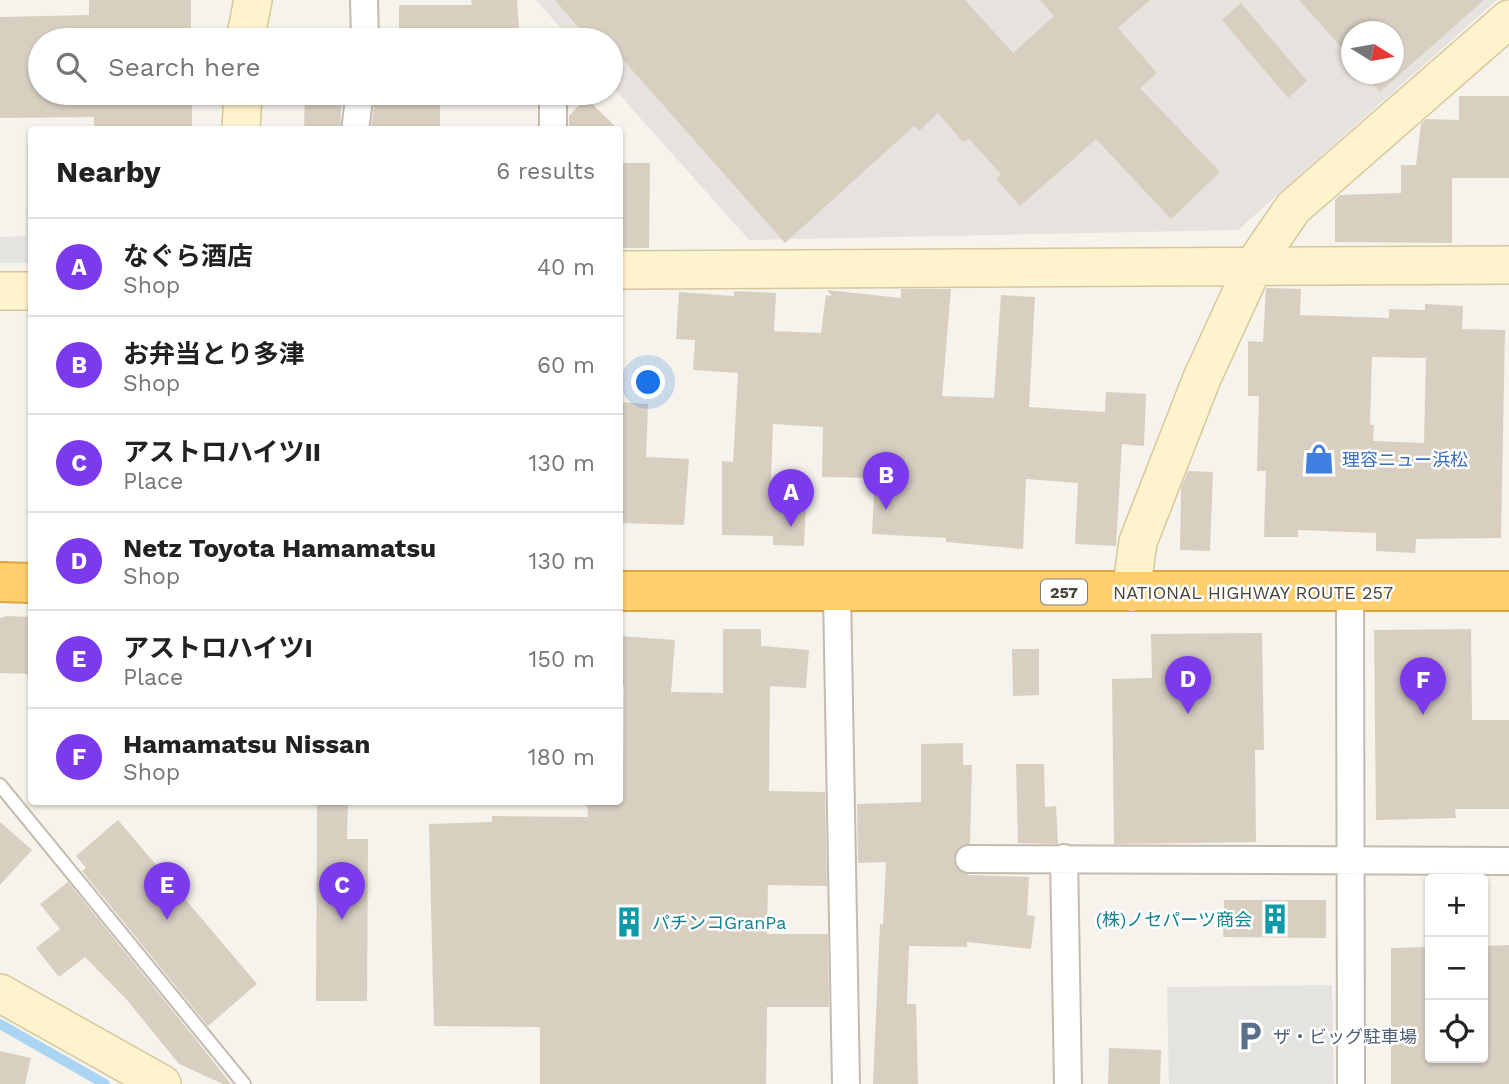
<!DOCTYPE html>
<meta charset="utf-8">
<style>
:root{--surface:#fff;--page:#f6f6f6;--text:#222;--muted:#767676;--line:#e0e0e0;--accent:#7c3aed}
body{margin:0;font-family:"Work Sans","Noto Sans JP",sans-serif;background:var(--page);color:var(--text)}
.controls{position:absolute;right:21px;bottom:21px;display:grid;overflow:hidden;border-radius:7px;box-shadow:0 2px 5px #0004}
.controls button{width:63px;height:63px;display:grid;place-items:center;padding:0;border:0;border-bottom:2px solid var(--line);background:var(--surface);color:var(--text);font:35px sans-serif}
.compass{position:absolute;left:1341px;top:21px;width:63px;height:63px;border-radius:50%;background:var(--surface);box-shadow:0 2px 5px #0004;rotate:101deg}
.you{position:absolute;left:649px;top:383px;width:24px;height:24px;margin:-18px;border:5px solid #fff;border-radius:50%;background:#1a73e8;box-shadow:0 0 0 10px #1a73e833}
.badge{display:grid;place-items:center;width:46px;height:46px;border-radius:50%;background:var(--accent);color:#fff;font-size:23px;font-weight:700}
.pin{position:absolute;translate:-50% -58px;filter:drop-shadow(0 2px 4px #0008)}
.pin::after{content:'';position:absolute;top:37px;width:24px;height:21px;background:inherit;clip-path:polygon(0 0,100% 0,50% 100%)}
.list{margin:0;padding:0;list-style:none}
h2{display:flex;justify-content:space-between;align-items:center;height:91px;margin:0;padding:0 28px;font-size:30px}
h2 small{font-size:23px;font-weight:400;color:var(--muted)}
.list li{display:grid;grid-template-columns:46px 1fr auto;gap:21px;align-items:center;box-sizing:border-box;height:98px;padding:0 28px;border-top:2px solid var(--line)}
.list b{display:block;font-size:26px;white-space:nowrap}
.list p{margin:0;font-size:23px;white-space:nowrap;color:var(--muted)}
.list em{font-size:23px;font-style:normal;color:var(--muted)}
.icon{flex:none;width:38px;height:38px;fill:none;stroke:currentColor;stroke-width:2;stroke-linecap:round;stroke-linejoin:round}
.map{position:relative;flex:none;width:1509px;height:1084px;overflow:hidden}
.search{position:absolute;background:var(--surface);box-shadow:0 2px 5px #0004;left:28px;top:28px;width:595px;height:77px;display:flex;align-items:center;gap:18px;box-sizing:border-box;padding:0 24px;border-radius:38px;color:var(--muted);font-size:26px}
.panel{position:absolute;background:var(--surface);box-shadow:0 2px 5px #0004;left:28px;top:126px;width:595px;height:679px;border-radius:7px}
.map>svg:first-child{display:block}
.industrial{fill:#e6e2dd;fill-rule:evenodd}
.parking{fill:#e5e3e0}
.lines{fill:none;stroke-linecap:round;stroke-linejoin:round}
.stream{stroke:#a9d4f2;stroke-width:10}
.building{fill:#d8cfc1;fill-rule:evenodd}
.lane-casing{stroke:#c2bbae;stroke-width:16}
.street-casing{stroke:#c2bbae;stroke-width:30}
.secondary-casing{stroke:#d6c79b;stroke-width:40}
.highway-casing{stroke:#e0a43c;stroke-width:42}
.lane{stroke:#fff;stroke-width:12}
.street{stroke:#fff;stroke-width:26}
.secondary{stroke:#fff3cd;stroke-width:37}
.highway{stroke:#ffcf6e;stroke-width:38}
.labels{text-anchor:middle;dominant-baseline:central;stroke-width:5;stroke-linejoin:round;paint-order:stroke}
.shield{fill:#fff;stroke:#817c74;stroke-width:2}
.shield-label{font-size:16px;font-weight:bold;fill:#4b4439}
.shop-label{font-size:18px;fill:#366cbe;stroke:#fff;text-anchor:start}
.street-label{font-size:18px;fill:#4b4439;stroke:#fff}
.culture-label{font-size:18px;fill:#0d838f;stroke:#fff;text-anchor:end}
.service-label{font-size:18px;fill:#4e5e75;stroke:#fff;text-anchor:start}
</style>
<div class="map">
<svg width="1509" height="1084" viewBox="0 0 1509 1084">
<rect width="100%" height="100%" fill="#f6f3ec"/>
<path class="industrial" d="M536,0H1497L1238,230L749,240L611,85V40H571ZM1352,32H1394V74H1352Z"/>
<path class="parking" d="M27,147H32L31,263H0V237L26,236Z
M1332,985L1334,1084H1169L1167,987Z"/>
<g class="lines">
<path class="stream" d="M0,1024L105,1084"/>
</g>
<path class="building" d="M89,0H191V40H40V93H192V130H94V117L0,118V17L89,15Z
M471,0H517L520,40H431V31H399V5H472Z
M555,0H965L1013,53L1054,16L1040,0H1150L1118,28L1157,73L1140,88L1220,172L1171,219L1096,139L1020,206L996,179L1001,174L969,139L963,142L938,113L919,131L914,126L785,243L611,46V40H589Z
M1299,0H1484L1380,92L1364,74H1394V32H1352V59Z
M1241,3L1307,81L1288,98L1222,20Z
M305,93H342L340,130H304Z
M1459,96H1509V178H1452V243L1335,242V200L1340,195L1401,193V165H1416L1421,124L1426,119L1459,120Z
M440,98V130H371L375,99Z
M586,98L619,130H569V116Z
M620,163H650L649,248H620Z
M1266,288L1301,289L1300,315L1389,318V309L1425,310V304L1463,306L1462,329L1505,330L1501,538L1416,539L1415,553L1376,551V533L1298,530V537H1264L1266,471H1257L1259,396H1248V341L1263,342ZM1372,357L1426,358L1424,443L1373,441L1374,425H1370Z
M901,289H951L942,396L994,398L1001,295L1035,297L1029,407L1105,412L1106,392L1146,394L1144,446L1122,444L1116,546L1075,544L1078,483L1026,479L1023,549L946,542V538L872,534L875,478L822,477L823,427L773,424L770,503L806,505L804,546L773,545V536L722,535V461L733,462L738,373L693,370L695,340L676,339L679,292L734,296V291L776,293L774,331L821,333L826,295L832,296L827,290L901,298Z
M620,402L648,404L646,457L689,459L684,525L620,523Z
M1188,471L1213,472L1210,551L1180,550L1181,488Z
M7,616L32,617V674L0,673V618Z
M723,629H761V646L809,650L806,688L770,686L769,791L825,792L827,886L768,885L767,934H828L829,1007H767L766,1084H540V1027L434,1026L429,824L492,822V816L588,817L587,802H623L624,686H620V636L675,640L671,692L723,693Z
M1471,629L1472,720H1509V809H1455L1456,818L1376,820L1374,630Z
M1262,633L1264,750H1255L1256,842L1114,844L1112,679L1152,678L1151,634Z
M1012,649H1039V695L1013,696Z
M963,743V765H972L970,843L956,851L955,866L969,875L1029,877L1027,915L1035,916L1031,949L967,942V947L909,946L907,1004H916L918,1084H873L880,924H883L886,862L858,863L857,804L921,802V744Z
M1016,764H1044L1045,807L1056,806L1058,844L1018,843Z
M317,802H348L347,839H368L367,1001H316Z
M118,820L257,984L208,1026L82,871L86,868L76,856Z
M0,822L32,850L0,885Z
M68,882L194,1037L231,1084H223L179,1064L127,1000L85,957L59,977L36,948L60,929L40,904Z
M1224,900H1326V938L1223,937Z
M1509,945V1084H1391V948L1430,947V1058H1483V946Z
M1109,1048L1161,1050L1160,1084H1108Z
M0,1051L31,1058L25,1084H0Z"/>
<g class="lines">
<g class="lane-casing">
<path id="lane" d="M0,785L244,1084"/>
</g>
<g class="street-casing">
<path id="street" d="M364,0L365,40
M355,130L360,93
M553,130V93
M1350,591L1351,1084
M837,593L846,1084
M1064,858L1068,1084
M969,859L1509,861"/>
</g>
<g class="secondary-casing">
<path id="secondary" d="M245,40L253,0
M241,130L243,93
M620,270L1509,265
M0,291H32
M1131,592L1138,542L1202,378L1254,265L1293,208L1509,19
M0,993L162,1084"/>
</g>
<g class="highway-casing">
<path id="highway" d="M0,582L32,583
M620,591H1509"/>
</g>
<use href="#lane" class="lane"/>
<use href="#street" class="street"/>
<use href="#secondary" class="secondary"/>
<use href="#highway" class="highway"/>
</g>
<defs>
<g id="shop-bare" transform="scale(2.415)"><path d="M-5-2.5h2.3a2.7 3.5 0 0 1 5.4 0H5L5.5 6h-11ZM-1.5-2.5h3a1.5 2.3 0 0 0-3 0Z" fill="#3f7fe0" stroke="#fff" stroke-width="2.5" paint-order="stroke"/></g>
<g id="building-bare" transform="scale(2.415)"><path d="M-4-6H4V6H1V3H-1V6H-4ZM-2.5-4.3h1.7v1.8h-1.7ZM.8-4.3h1.7v1.8H.8ZM-2.5-1h1.7V.8h-1.7ZM.8-1h1.7V.8H.8Z" fill="#0f9aa8" stroke="#fff" stroke-width="2.5" paint-order="stroke"/></g>
<g id="parking-bare" transform="scale(2.415)"><path d="M-3.5-5.5H1a3.5 3.5 0 0 1 0 7H-1V5.5H-3.5ZM-1-3.4V-.6H.8a1.4 1.4 0 0 0 0-2.8Z" fill="#5c6f8a" stroke="#fff" stroke-width="2.5" paint-order="stroke"/></g>
</defs>
<g fill-rule="evenodd">
<use href="#shop-bare" x="1319" y="459"/>
<use href="#building-bare" x="1275" y="919"/>
<use href="#building-bare" x="629" y="922"/>
<use href="#parking-bare" x="1250" y="1036"/>
</g>
<g class="labels">
<rect class="shield" x="1041" y="579.5" width="46" height="25" rx="5"/>
<g class="shield-label">
<text x="1064" y="592">257</text>
</g>
<g class="shop-label">
<text x="1342" y="459">理容ニュー浜松</text>
</g>
<g class="street-label">
<text x="1253" y="592">NATIONAL HIGHWAY ROUTE 257</text>
</g>
<g class="culture-label">
<text x="1252" y="919">(株)ノセパーツ商会</text>
<text x="652" y="922" text-anchor="start">パチンコGranPa</text>
</g>
<g class="service-label">
<text x="1273" y="1036">ザ・ビッグ駐車場</text>
</g>
</g>
</svg>
<div class="controls">
<button>+</button>
<button>−</button>
<button><svg class="icon" aria-label="locate" viewBox="0 0 24 24"><circle cx="12" cy="12" r="6"/><path d="M12 2v4M12 18v4M2 12h4M18 12h4"/></svg></button>
</div>
<svg class="compass" viewBox="-18 -18 36 36"><path d="M0-13l5 13h-10z" fill="#e53935"/><path d="M0 13l5-13h-10z" fill="#767676"/></svg>
<div class="you"></div>
<div class="pin badge" style="left:791px;top:527px">A</div>
<div class="pin badge" style="left:886px;top:510px">B</div>
<div class="pin badge" style="left:342px;top:920px">C</div>
<div class="pin badge" style="left:1188px;top:714px">D</div>
<div class="pin badge" style="left:167px;top:920px">E</div>
<div class="pin badge" style="left:1423px;top:715px">F</div>
<div class="search"><svg class="icon" aria-label="search" viewBox="0 0 24 24"><circle cx="10" cy="10" r="6"/><path d="M15 15l6 6"/></svg>Search here</div>
<section class="panel">
<h2>Nearby<small>6 results</small></h2>
<ul class="list">
<li><span class="badge">A</span><div><b>なぐら酒店</b><p>Shop</p></div><em>40 m</em></li>
<li><span class="badge">B</span><div><b>お弁当とり多津</b><p>Shop</p></div><em>60 m</em></li>
<li><span class="badge">C</span><div><b>アストロハイツII</b><p>Place</p></div><em>130 m</em></li>
<li><span class="badge">D</span><div><b>Netz Toyota Hamamatsu</b><p>Shop</p></div><em>130 m</em></li>
<li><span class="badge">E</span><div><b>アストロハイツI</b><p>Place</p></div><em>150 m</em></li>
<li><span class="badge">F</span><div><b>Hamamatsu Nissan</b><p>Shop</p></div><em>180 m</em></li>
</ul>
</section>
</div>
